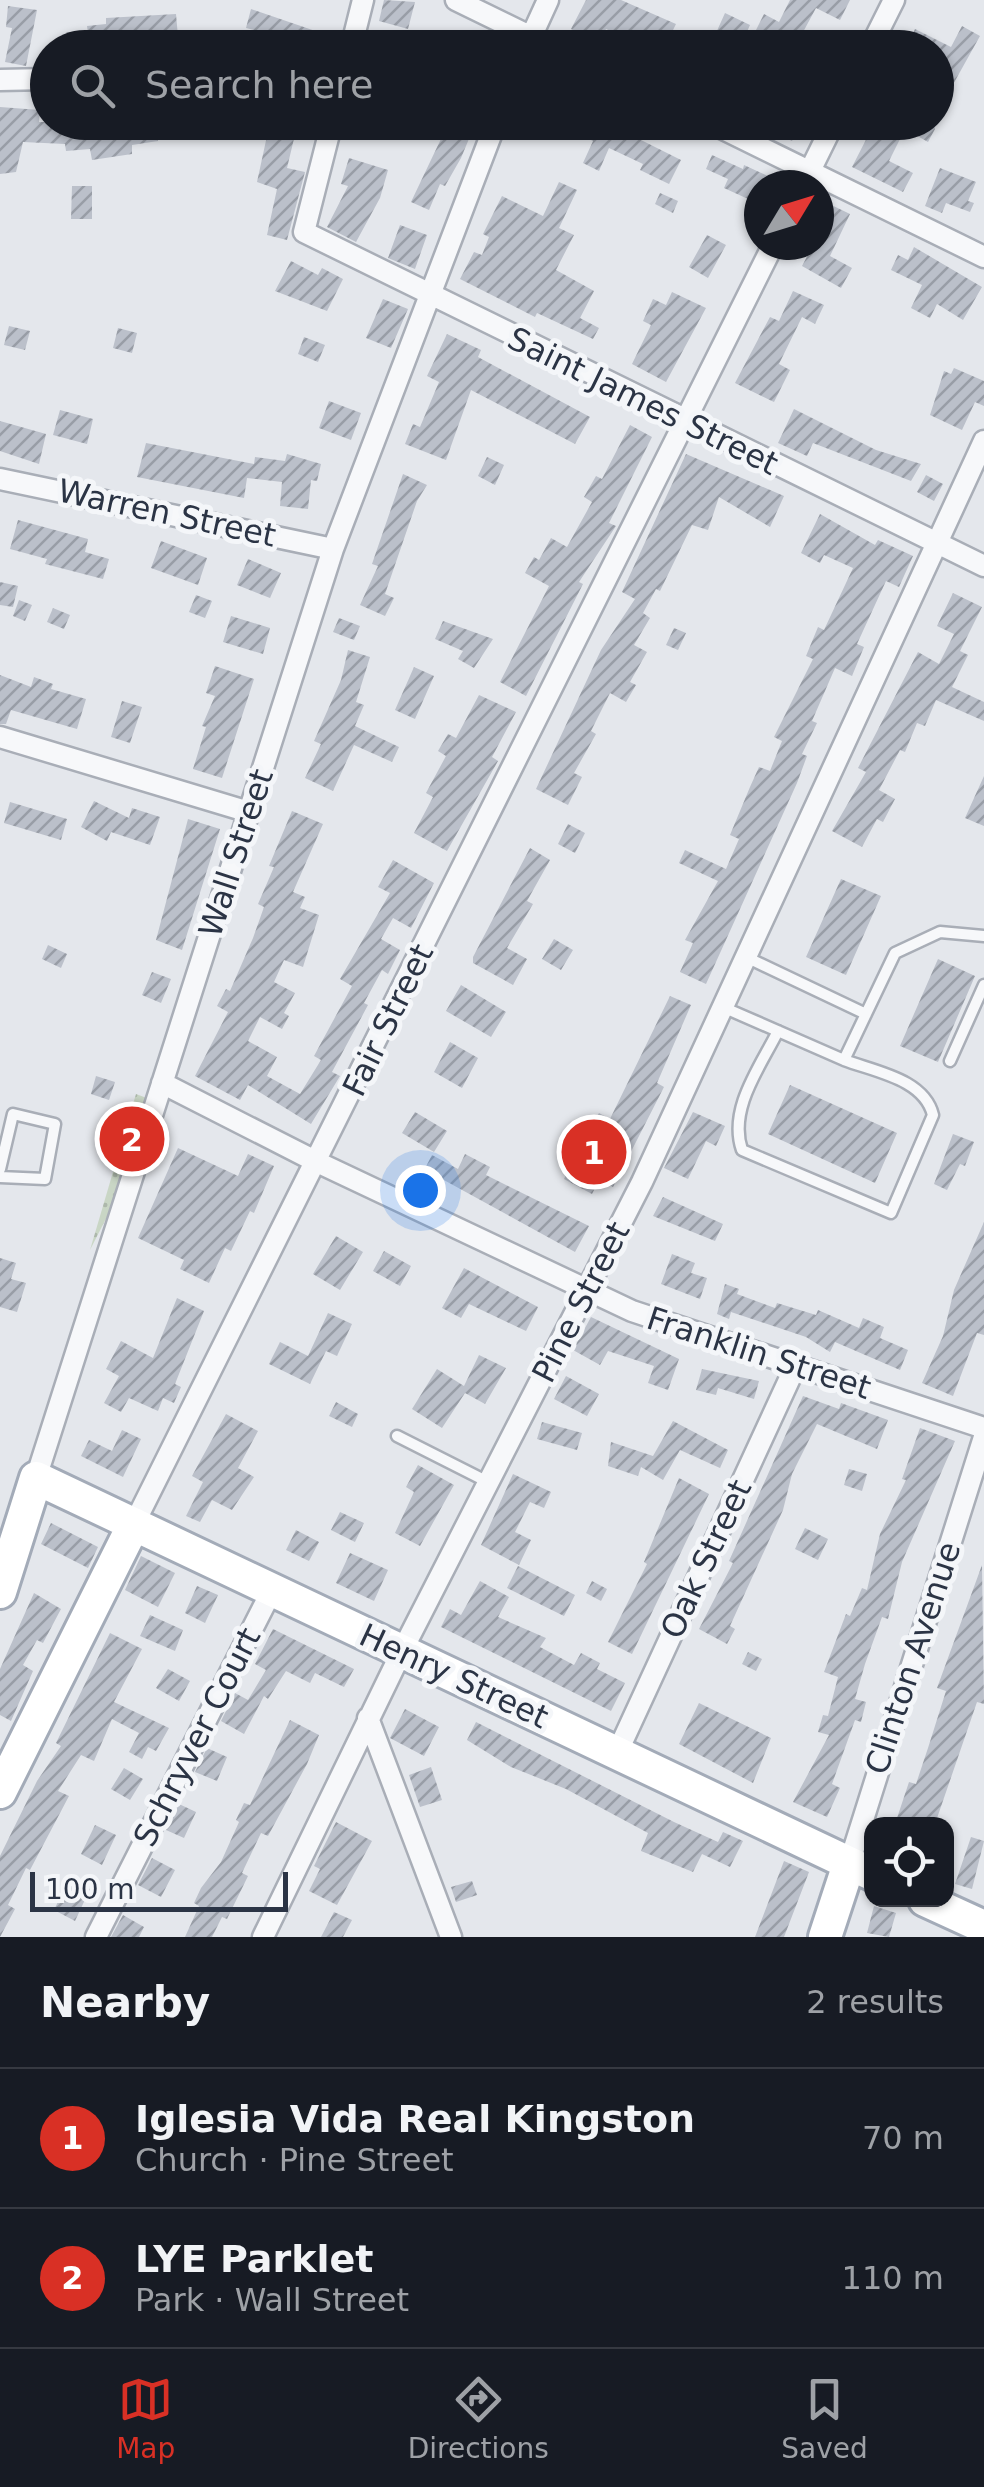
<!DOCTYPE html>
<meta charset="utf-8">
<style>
:root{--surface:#171b24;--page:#242831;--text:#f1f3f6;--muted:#9ea1a6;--line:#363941;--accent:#d93025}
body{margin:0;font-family:"DejaVu Sans",sans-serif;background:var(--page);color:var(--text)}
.controls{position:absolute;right:30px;bottom:30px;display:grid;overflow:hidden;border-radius:20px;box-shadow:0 2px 8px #0004}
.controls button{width:90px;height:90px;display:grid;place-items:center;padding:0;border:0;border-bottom:2px solid var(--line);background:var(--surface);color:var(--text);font:50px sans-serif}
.compass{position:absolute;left:744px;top:170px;width:90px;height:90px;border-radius:50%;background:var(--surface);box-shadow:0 2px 8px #0004;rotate:52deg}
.scale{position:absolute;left:30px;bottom:25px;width:258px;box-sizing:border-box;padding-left:10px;border:5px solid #2b3445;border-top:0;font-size:28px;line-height:35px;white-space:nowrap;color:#2b3445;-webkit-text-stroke:8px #f4f6f9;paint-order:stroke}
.you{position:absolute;left:420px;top:1190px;width:35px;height:35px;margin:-25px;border:8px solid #fff;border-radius:50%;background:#1a73e8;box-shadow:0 0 0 15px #1a73e833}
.badge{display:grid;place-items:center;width:65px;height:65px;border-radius:50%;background:var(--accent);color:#fff;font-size:32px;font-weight:700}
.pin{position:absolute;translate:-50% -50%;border:5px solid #fff;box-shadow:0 2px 10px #0006}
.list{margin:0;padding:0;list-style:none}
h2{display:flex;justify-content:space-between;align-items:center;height:130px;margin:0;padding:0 40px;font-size:42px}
h2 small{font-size:32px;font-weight:400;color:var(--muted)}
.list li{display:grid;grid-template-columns:65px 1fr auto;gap:30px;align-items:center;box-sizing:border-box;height:140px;padding:0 40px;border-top:2px solid var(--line)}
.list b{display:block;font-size:38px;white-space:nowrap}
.list p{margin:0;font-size:32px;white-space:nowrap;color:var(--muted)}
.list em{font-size:32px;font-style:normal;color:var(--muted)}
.icon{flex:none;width:55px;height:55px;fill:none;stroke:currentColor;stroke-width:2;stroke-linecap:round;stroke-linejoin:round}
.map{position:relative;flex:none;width:984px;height:1937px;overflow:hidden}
.search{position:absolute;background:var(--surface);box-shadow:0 2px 8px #0004;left:30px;right:30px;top:30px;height:110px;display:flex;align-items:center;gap:25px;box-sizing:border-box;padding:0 35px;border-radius:55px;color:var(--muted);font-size:38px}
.sheet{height:410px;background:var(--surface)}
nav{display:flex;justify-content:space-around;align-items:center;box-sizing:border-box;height:140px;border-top:2px solid var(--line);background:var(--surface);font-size:28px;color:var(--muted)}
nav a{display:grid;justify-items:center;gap:5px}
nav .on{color:var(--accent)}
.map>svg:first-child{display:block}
.grass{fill:url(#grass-dots)}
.building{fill:url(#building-hatch)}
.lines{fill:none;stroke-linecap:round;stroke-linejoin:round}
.lane-casing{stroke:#a9aeb7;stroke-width:15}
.street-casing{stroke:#a9aeb7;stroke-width:25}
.primary-casing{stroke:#a3abb8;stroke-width:38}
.lane{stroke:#f7f8fa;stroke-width:10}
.street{stroke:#f7f8fa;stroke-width:20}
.primary{stroke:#fff;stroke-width:32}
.labels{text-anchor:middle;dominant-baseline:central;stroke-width:10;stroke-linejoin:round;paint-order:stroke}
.street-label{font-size:32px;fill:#2b3445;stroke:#f4f6f9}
</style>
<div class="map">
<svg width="984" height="1937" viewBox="0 0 984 1937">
<defs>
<pattern id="grass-dots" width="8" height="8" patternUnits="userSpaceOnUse" patternTransform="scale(2.5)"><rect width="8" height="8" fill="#c9d6c5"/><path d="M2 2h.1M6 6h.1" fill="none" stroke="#adb8ab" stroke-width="1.8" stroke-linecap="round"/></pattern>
<pattern id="building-hatch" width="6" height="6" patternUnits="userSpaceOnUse" patternTransform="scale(2.5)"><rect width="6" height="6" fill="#bbc0ca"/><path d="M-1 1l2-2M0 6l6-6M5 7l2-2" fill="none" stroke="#989da6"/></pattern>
</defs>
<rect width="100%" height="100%" fill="#e4e7ec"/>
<path class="grass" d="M136,1094L152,1100L118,1195L90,1250Z"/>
<path class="building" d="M384,0L415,2L408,29L379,21Z
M586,0H621L676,24L670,36L696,48H628L632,40L606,29L599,43L571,29Z
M790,0H850L840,20L816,8L802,34L828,48H779L754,34L764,14L779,22Z
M8,6L37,10L26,66L5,62L12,28L6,27Z
M251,9L330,36L326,48H296L287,44L288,39L246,28Z
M725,13L750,25L741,45L716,33Z
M176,14L179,48H90L87,26L106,24V18Z
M962,26L980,36L936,115V48H906L915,29L951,47Z
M480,32L508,48H472Z
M0,107L40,110L39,122H156L158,141L132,145V154L92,160L90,149L66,151L65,144L23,142L16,172L0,174Z
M270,122H298L287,168L305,172L287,240L267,235L277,189L257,182Z
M449,122H476L461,158L445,186L440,184L429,210L411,202Z
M553,122H622L639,130L635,137L681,160L669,184L640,170L643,164L609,148L599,171L583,163L593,141Z
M756,122H802L792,141Z
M875,122H933L935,129L928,142L905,129L889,161L913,173L903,192L852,167Z
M712,155L743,169L744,165L787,185H759V204L724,188L728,179L706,169Z
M349,158L388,170L380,198L356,242L327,227L348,186L341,184Z
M940,168L976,182L968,201L974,203L970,212L946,203L942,213L925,206Z
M559,182L577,190L559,228L574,235L556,270L594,291L580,318L599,328L593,339L537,313L535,317L460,279L474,252L482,255L489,237L483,234L502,196L543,216Z
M72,186H92V219H71Z
M660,193L678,201L673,213L655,204Z
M819,199L850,214L830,256L852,268L841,288L802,266L813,245H819Z
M400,225L427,235L415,269L388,258Z
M707,235L726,245L708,278L689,267Z
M914,247L982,287L963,320L937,304L930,318L911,308L922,285L891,270L898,255L908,260Z
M291,261L318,275L322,268L343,279L327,311L275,291Z
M793,291L824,305L815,324L802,317L779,364L790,370L774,402L735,383L770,317L779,321Z
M672,292L706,308L666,382L632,364L651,325L643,321L653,299L666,305Z
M383,299L408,309L391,348L366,338Z
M9,326L30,331L25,350L4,345Z
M118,328L137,333L132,353L113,348Z
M447,334L481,350L478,357L590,417L575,444L471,390L446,460L405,444L413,424L420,427L439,382L427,376Z
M304,337L325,345L318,362L298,354Z
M954,368L984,381V406L975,402L962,430L930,415L944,371L951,374Z
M329,401L361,413L351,440L319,428Z
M794,409L876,450L921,464L911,481L813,443L807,456L778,443Z
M60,410L93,419L87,444L53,435Z
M0,421L46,434L39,464L0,451Z
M630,425L652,437L609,523L616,526L579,582L583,584L526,696L500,682L549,586L525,573L534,557L539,560L551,538L567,547L592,502L584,497L596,476L602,479Z
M146,443L254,464L255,457L285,461L287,454L321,464L317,481L311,480L308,509L280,506L282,482L247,478L244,498L137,477Z
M686,454L784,496L770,527L719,497L708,530L692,525L660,591L656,589L643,613L650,618L634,645L647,652L630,682L636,685L626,702L610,693L591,731L596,734L574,773L582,777L568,805L536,789L601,650L635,599L622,592Z
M487,457L504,465L495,485L478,476Z
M403,474L427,485L417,501L385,594L394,598L385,616L360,605L378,566L372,564Z
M926,475L943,484L934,501L917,492Z
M820,514L875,545L878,540L913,556L899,587L886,581L857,644L864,647L852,676L835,668L812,721L817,723L802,754L807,756L797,783L706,984L680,972L693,943L685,940L718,881L679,863L685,850L726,869L739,839L730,835L750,787L759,767L770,771L782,741L774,737L813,659L806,656L818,627L824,630L853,568L824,555L820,563L801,553Z
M18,520L88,539L85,552L109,559L103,579L45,564L47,559L10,549Z
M161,541L207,558L198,585L151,568Z
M248,559L281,573L270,598L237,585Z
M0,582L18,586L13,607L0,605Z
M953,593L982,607L960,651L968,655L952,687L984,702V721L936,700L925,726L917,723L905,752L900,750L879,790L895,799L883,822L877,819L862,847L832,831L866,772L858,768L918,652L939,664L954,634L937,626Z
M196,595L212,601L205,618L189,612Z
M19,600L32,605L25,621L13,616Z
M53,608L70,615L64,629L47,622Z
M231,616L270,628L263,654L223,642Z
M339,618L360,626L354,640L333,632Z
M443,621L493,639L474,668L458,659L463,651L435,639Z
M674,628L686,633L678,650L666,645Z
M348,650L370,657L356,702L364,705L355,726L399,747L392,762L354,745L333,791L305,778L321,744L314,741L341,680Z
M215,666L254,679L222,778L193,769L206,727L202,726L215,696L206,693Z
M414,667L434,676L415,719L395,710Z
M0,675L31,687L34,677L53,684L51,689L86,699L77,729L11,710L6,724H0Z
M479,695L516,712L492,757L498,761L447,851L414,833L433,797L426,793L446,756L438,751L448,734L456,738Z
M122,701L142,707L130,743L111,737Z
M984,776V826L965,818Z
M94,801L129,818L132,808L160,817L150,845L111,832L107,841L81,827Z
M10,802L67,819L61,840L4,823Z
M292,811L323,824L293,892L305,897L300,908L319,915L303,967L284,960L274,982L295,993L284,1013L289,1016L282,1029L260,1017L248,1041L277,1057L267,1076L300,1094L321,1060L314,1056L352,986L340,979L390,893L378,887L393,860L434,883L411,928L393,918L381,939L400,950L388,974L382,970L364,1003L368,1005L332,1072L340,1076L311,1124L248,1085L240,1100L195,1076L228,1012L217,1006L226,989L230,991L253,938L264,907L258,904L274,867L269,866Z
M188,819L220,829L182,950L156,940Z
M568,824L585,833L575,853L558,844Z
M530,848L550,860L527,901L533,904L507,948L527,959L513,985L473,963V957Z
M841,879L881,896L846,975L806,957Z
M554,939L573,950L561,970L542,959Z
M48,945L67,954L61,968L42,959Z
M938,959L975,976L938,1062L900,1046Z
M152,972L171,979L161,1003L142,995Z
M461,985L506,1012L491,1037L446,1011Z
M670,996L691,1005L657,1083L664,1087L613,1187L599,1180L592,1194L564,1179L599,1113L610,1119Z
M450,1042L478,1058L462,1088L434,1072Z
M96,1076L115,1082L109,1100L91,1094Z
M790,1085L897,1133L875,1183L768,1134Z
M415,1112L447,1131L434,1152L402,1133Z
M693,1112L725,1126L716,1146L706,1141L688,1179L664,1168Z
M953,1134L974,1142L965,1166L960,1164L947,1190L934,1184Z
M178,1148L238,1176L248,1154L274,1166L254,1213L250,1211L231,1251L225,1248L209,1283L180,1269L184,1260L138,1238Z
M465,1154L490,1167L486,1175L589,1226L575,1252L442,1179L438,1185L421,1176L432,1155L458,1169Z
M663,1197L723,1224L715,1241L653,1216Z
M984,1222V1335L977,1333L953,1396L922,1383L943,1336L954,1290Z
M336,1236L363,1252L340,1290L313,1274Z
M384,1251L411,1266L400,1286L373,1271Z
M672,1254L695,1263L691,1273L707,1278L700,1299L661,1284Z
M0,1258L16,1263L11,1279L26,1283L17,1312L0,1307Z
M464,1268L538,1307L526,1331L469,1304L461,1318L442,1308Z
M725,1284L739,1289L737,1294L775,1308L777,1303L816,1315L818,1310L859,1328L863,1318L884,1327L880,1338L908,1350L900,1370L835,1342L830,1352L806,1337L731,1312L729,1319L717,1314Z
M177,1298L204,1311L175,1384L181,1387L174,1403L163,1398L158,1411L129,1398L121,1412L104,1403L119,1376L106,1369L121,1341L153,1358Z
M328,1313L352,1324L337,1356L326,1351L310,1384L269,1364L280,1342L308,1356Z
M591,1317L679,1359L668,1390L648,1383L654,1366L608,1351L600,1365L573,1350Z
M479,1355L506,1368L485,1404L465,1393L442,1428L412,1409L437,1369L464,1386Z
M702,1369L759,1381L754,1399L718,1388L716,1395L696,1390Z
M566,1376L599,1394L587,1416L554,1399Z
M803,1396L839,1409L841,1403L888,1420L877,1449L817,1424L792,1474L783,1510L730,1626L735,1629L727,1644L699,1629L733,1563L729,1561Z
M336,1402L358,1414L352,1427L329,1416Z
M226,1414L258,1431L238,1468L254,1477L232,1510L212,1500L200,1522L186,1516L203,1482L192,1476Z
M673,1421L728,1450L720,1468L680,1450L663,1480L641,1467L638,1476L608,1466L611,1442L653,1456Z
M542,1422L582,1433L577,1450L537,1439Z
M920,1428L955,1441L902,1562L888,1619L882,1617L865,1664L855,1699L866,1702L861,1722L855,1720L832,1784L840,1788L827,1817L793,1802L829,1735L818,1732L823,1715L828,1716L838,1677L824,1672L846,1614L850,1616L862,1588L867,1590L880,1534L906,1480L902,1479Z
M122,1430L141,1439L123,1477L81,1456L89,1440L112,1451Z
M418,1465L454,1485L420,1546L395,1533L414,1492L406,1487Z
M849,1469L867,1474L862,1491L844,1485Z
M513,1474L551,1492L544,1508L530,1502L515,1532L531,1540L519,1565L481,1545Z
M679,1478L709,1494L632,1654L608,1642L647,1564L644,1562Z
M340,1512L364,1523L355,1542L331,1530Z
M51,1523L98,1547L88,1568L41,1544Z
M805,1528L828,1539L818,1560L795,1549Z
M296,1530L319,1542L309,1561L286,1550Z
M350,1553L388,1570L374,1601L336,1583Z
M141,1556L175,1573L158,1607L125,1590Z
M982,1565L984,1704L977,1702L935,1824H895L909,1782L916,1784L928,1748L946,1691L937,1688Z
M518,1566L575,1595L564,1616L507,1588Z
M480,1581L509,1597L498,1617L546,1638L540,1647L574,1665L581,1653L600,1663L597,1669L625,1683L611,1711L441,1627L450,1609L461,1615Z
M592,1581L607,1589L601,1601L586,1593Z
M197,1586L218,1595L205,1623L185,1613Z
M34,1593L61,1609L43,1643L37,1640L23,1665L33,1671L11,1721L0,1715V1669Z
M150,1615L183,1630L175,1651L140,1636Z
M273,1629L354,1669L344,1687L315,1673L310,1683L286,1671L268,1699L264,1696L244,1734L221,1721L235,1693L248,1700L266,1670L255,1664Z
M110,1633L142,1649L114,1702L169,1728L156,1751L148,1747L142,1759L129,1752L139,1733L112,1719L94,1761L81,1755L58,1791L69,1796L30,1870L26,1868L8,1905L15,1909L0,1937V1856L37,1781L61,1746L56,1743Z
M748,1652L762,1659L756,1671L742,1664Z
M168,1669L190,1681L179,1701L156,1688Z
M699,1703L771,1738L753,1783L679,1744Z
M405,1709L439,1727L424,1756L390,1738Z
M290,1720L319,1735L307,1764L268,1836L261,1833L242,1873L248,1876L227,1919L222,1917L212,1937H185L199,1906L194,1903L201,1888L221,1862L239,1822L236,1820L244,1803L250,1805Z
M476,1722L674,1822L718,1842L723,1832L743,1841L730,1867L702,1854L693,1872L641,1851L648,1833L566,1789L511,1767L467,1740Z
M207,1748L227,1757L217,1781L195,1772Z
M431,1767L442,1800L420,1807L409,1775Z
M124,1768L143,1779L130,1800L111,1789Z
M179,1804L196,1812L184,1838L166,1830Z
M336,1822L372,1841L337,1905L309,1891L320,1869L314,1866Z
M95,1825L116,1835L102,1865L81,1854Z
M971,1837L984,1841L972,1889L955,1884Z
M152,1858L175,1870L161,1897L138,1885Z
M784,1861L809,1872L784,1937H755Z
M69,1879L90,1889L75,1921L54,1910Z
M472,1881L477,1895L456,1902L451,1887Z
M874,1906L896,1913L889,1937L867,1933Z
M334,1912L352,1920L343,1937H321Z
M123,1915L144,1927L139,1937H111Z"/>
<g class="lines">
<g class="lane-casing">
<path id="lane" d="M748,958L866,1014
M725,1008L844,1060L895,953L940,932L984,936
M778,1031C760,1067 728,1109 742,1150L891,1213L933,1115C924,1079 876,1072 844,1060
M950,1061L984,985
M0,1169L13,1114L55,1124L45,1179L0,1177
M397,1436L488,1482"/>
</g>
<g class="street-casing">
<path id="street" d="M456,0L554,48
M527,46L548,0
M351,48L363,0
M870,48L894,0
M0,80L48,79
M332,122L304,232L984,566
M709,122L984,257
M803,185L834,122
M0,479L333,549
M0,737L249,812
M162,1083L317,1162L632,1311L984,1428
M36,1478L333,549L496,122
M134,1524L773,245
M368,1718L451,1937
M617,1753L796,1365
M849,1864L984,1437
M96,1937L272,1590
M263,1937L402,1651L642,1182L984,441"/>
</g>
<g class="primary-casing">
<path id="primary" d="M0,1592L36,1478L872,1874
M0,1792L134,1524
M925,1900L984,1927
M825,1937L849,1864"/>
</g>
<use href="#lane" class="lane"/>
<use href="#street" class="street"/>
<use href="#primary" class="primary"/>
</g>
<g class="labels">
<g class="street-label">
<text transform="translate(643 401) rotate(26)">Saint James Street</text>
<text transform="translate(167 513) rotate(12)">Warren Street</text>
<text transform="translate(236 853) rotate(-72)">Wall Street</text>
<text transform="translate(388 1020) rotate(-64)">Fair Street</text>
<text transform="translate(581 1302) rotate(-63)">Pine Street</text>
<text transform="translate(759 1353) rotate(18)">Franklin Street</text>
<text transform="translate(706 1559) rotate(-65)">Oak Street</text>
<text transform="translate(913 1658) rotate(-72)">Clinton Avenue</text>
<text transform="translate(454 1676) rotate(25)">Henry Street</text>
<text transform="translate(197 1737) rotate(-63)">Schryver Court</text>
</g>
</g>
</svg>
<div class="controls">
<button><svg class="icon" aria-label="locate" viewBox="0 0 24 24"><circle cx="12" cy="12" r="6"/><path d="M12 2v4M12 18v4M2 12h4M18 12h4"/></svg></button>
</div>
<svg class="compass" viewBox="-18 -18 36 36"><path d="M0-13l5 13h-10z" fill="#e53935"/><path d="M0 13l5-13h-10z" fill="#9ea1a6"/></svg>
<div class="scale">100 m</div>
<div class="you"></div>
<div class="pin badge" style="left:594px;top:1152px">1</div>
<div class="pin badge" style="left:132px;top:1139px">2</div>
<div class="search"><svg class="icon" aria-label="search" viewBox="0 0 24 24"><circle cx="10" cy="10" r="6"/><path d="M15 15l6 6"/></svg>Search here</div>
</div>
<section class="sheet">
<h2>Nearby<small>2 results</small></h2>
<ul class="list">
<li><span class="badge">1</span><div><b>Iglesia Vida Real Kingston</b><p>Church · Pine Street</p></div><em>70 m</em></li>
<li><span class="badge">2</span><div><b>LYE Parklet</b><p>Park · Wall Street</p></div><em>110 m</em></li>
</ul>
</section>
<nav>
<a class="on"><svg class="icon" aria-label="map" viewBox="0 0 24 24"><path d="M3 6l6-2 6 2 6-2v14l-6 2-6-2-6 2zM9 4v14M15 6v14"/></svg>Map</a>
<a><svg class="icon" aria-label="directions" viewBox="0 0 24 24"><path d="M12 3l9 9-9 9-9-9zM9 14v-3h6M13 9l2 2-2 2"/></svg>Directions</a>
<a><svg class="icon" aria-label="saved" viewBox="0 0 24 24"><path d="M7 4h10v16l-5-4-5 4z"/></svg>Saved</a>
</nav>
